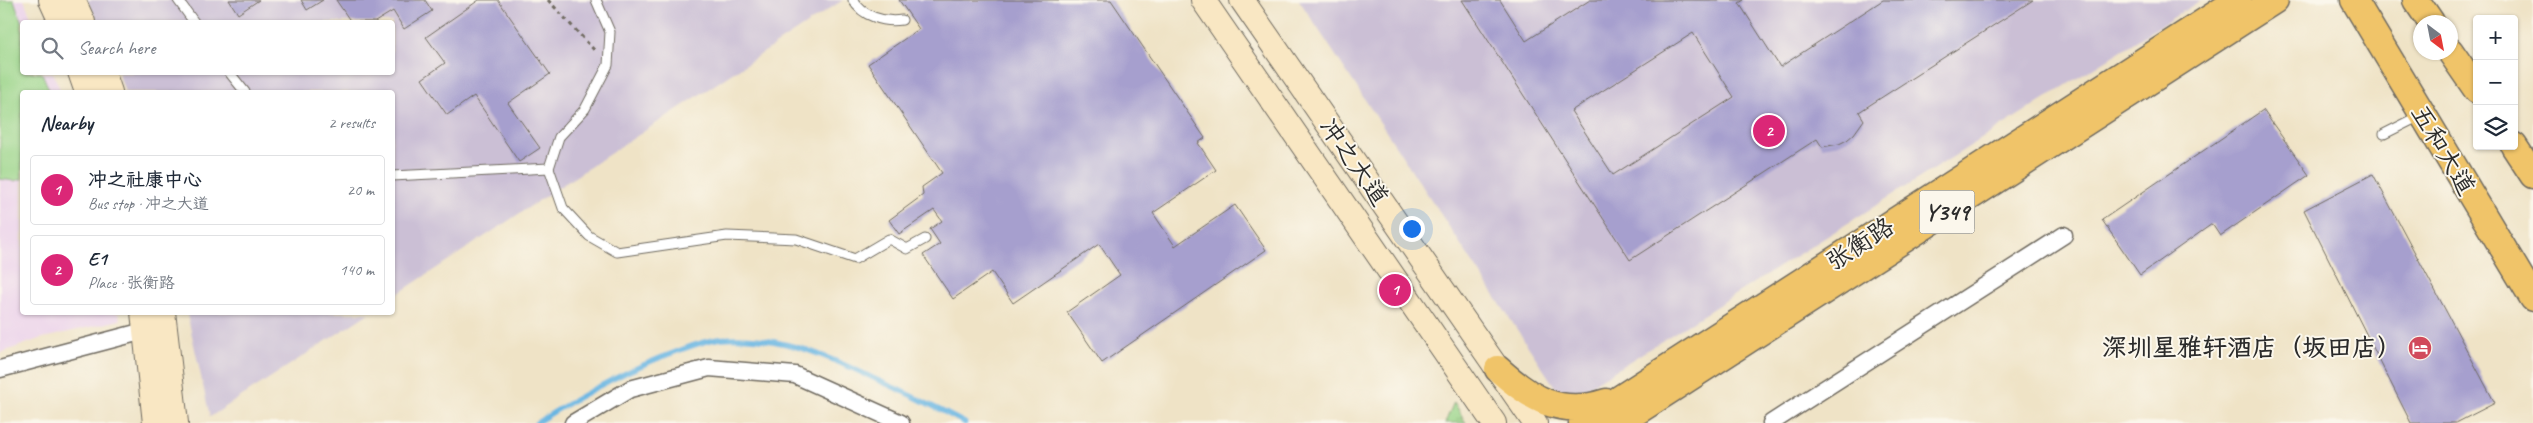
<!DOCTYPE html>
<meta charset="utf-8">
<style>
:root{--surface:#fff;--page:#f2f2f3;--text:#1f2937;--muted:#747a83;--line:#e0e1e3;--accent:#db2777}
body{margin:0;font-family:Caveat,"LXGW WenKai TC",sans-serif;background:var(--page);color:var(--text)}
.controls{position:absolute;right:15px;top:15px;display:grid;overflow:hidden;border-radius:5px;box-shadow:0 1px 4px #0004}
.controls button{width:45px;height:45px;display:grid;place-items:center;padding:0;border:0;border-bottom:1px solid var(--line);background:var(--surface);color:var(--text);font:25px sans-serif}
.compass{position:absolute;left:2413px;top:15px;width:45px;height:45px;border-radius:50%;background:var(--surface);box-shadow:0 1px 4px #0004;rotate:148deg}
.you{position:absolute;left:1411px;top:228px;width:18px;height:18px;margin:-12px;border:4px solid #fff;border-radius:50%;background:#1a73e8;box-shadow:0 0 0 8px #1a73e833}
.badge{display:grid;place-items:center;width:32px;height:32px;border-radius:50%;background:var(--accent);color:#fff;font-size:16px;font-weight:700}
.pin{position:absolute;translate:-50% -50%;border:2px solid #fff;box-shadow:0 1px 5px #0006}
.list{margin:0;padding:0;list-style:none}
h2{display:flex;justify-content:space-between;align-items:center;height:65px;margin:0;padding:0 20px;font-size:21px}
h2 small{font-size:16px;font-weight:400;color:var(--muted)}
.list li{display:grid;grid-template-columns:32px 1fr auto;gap:15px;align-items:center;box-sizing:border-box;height:70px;margin:0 10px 10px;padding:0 10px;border:1px solid var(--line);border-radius:5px}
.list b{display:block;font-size:19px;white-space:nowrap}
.list p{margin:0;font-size:16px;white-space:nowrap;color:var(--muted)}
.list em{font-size:16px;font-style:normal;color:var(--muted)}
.icon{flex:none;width:28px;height:28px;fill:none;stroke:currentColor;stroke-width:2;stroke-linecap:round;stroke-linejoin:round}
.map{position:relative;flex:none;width:2533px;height:423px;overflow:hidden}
.search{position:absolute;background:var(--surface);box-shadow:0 1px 4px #0004;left:20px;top:20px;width:375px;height:55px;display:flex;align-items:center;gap:12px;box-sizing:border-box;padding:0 18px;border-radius:5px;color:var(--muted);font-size:19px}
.panel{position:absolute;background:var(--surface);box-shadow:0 1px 4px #0004;left:20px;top:90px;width:375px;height:225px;border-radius:5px}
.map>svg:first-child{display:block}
.built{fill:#ebd1eb}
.industrial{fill:#cbbfd5}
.grass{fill:url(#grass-tufts);stroke:#62805a}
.garden{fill:#99d488;stroke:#62805a}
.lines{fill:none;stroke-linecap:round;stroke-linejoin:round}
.stream{stroke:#68b5e2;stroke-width:5}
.building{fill:#a69fce;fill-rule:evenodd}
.lane-casing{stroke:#706b61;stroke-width:11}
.street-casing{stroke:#706b61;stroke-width:19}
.secondary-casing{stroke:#706b61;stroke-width:26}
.primary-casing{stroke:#706b61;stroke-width:29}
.path{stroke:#706b61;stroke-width:3;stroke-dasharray:4 4;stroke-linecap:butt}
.lane{stroke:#fff;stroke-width:9}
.street{stroke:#fff;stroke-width:16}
.secondary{stroke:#f9e7c3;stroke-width:24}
.primary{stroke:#f0c469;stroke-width:26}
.labels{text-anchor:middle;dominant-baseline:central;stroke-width:4;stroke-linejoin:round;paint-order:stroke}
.shield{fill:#fbf7ec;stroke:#696865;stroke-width:1}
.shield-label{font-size:24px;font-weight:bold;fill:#2b2b2b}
.street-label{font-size:25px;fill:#2b2b2b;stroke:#fbf7ec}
.poi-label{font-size:25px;font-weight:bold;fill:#2b2b2b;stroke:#fbf7ec;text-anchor:end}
</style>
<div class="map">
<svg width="2533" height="423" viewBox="0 0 2533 423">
<defs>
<pattern id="grass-tufts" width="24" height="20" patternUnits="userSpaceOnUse" patternTransform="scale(1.25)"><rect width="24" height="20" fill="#99d488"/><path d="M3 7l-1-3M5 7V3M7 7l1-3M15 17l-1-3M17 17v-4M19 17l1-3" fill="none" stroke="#84b676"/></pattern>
</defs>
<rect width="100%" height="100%" fill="#fbf7ec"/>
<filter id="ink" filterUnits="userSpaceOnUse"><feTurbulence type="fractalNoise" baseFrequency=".02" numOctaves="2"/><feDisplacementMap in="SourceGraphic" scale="10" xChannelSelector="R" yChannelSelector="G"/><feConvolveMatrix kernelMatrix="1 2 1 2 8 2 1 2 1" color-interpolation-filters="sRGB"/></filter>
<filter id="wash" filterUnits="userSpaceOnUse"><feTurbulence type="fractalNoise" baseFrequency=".0096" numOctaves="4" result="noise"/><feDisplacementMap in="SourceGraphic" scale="20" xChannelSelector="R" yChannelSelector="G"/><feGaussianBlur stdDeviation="1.12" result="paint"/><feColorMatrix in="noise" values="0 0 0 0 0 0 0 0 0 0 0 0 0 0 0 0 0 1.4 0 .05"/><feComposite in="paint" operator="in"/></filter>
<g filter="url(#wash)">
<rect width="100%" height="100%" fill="#efe3c6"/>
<path class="built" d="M0,0H24L33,22H22V72L53,73L61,92H22V312L119,313L120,320L39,339L0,353Z"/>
<path class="industrial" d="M87,0H843L393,297L392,92H125L118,73L392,72V22H98Z
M1299,0H2201L1565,402Z
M187,313V312L369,313L210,417Z"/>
<path class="grass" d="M1454,402L1466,423H1445Z"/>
<path class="garden" d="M0,0H14L22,23V72L42,73L50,92H22V179L14,181L0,179Z"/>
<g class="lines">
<path class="stream" d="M536,423C582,394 627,369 678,351C694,345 712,338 729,338C782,336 827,356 873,378C905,392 935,407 965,423"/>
</g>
<g id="blocks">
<path class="building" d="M229,0H259L238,14Z
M301,0H323L307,10Z
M336,0H425L432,11L404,29L393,11L375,22H351Z
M479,0H498L550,74L508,103L540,148L519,162L474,96L447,115L422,79L445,63L426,37Z
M899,0H1111L1205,138L1198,143L1216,170L1153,213L1175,246L1235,205L1266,250L1102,363L1067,312L1120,275L1099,244L1013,303L992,272L953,299L923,255L940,244L930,229L942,221L934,210L899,234L889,220L923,195L922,187L942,173L868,64L919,29Z
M1462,0H1500L1526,41L1590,0H1744L1739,3L1780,67L1883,0H2033L1859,112L1864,120L1854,134L1847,140L1839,144L1822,147L1817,139L1630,260ZM1693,33L1734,97L1613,175L1571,111Z
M2263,110L2309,175L2220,236L2212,224L2140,275L2102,220Z
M2373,174L2495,403L2456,423H2411L2304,210Z"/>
</g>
</g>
<g filter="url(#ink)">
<use href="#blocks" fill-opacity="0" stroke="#706b61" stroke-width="1"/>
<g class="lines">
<g class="lane-casing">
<path id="lane" d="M178,0L194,22
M596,0L610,32L608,65L585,109L559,137L549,168L563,208L589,236L617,252L727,236L796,239L855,259L889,239L907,249L925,239
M853,0C862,16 884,23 902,20
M229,72L245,92
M2384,134L2420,116
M392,176L549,168"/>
</g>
<g class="street-casing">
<path id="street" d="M0,369L144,331
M573,423L630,389L709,368L795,375L901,423
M1771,423L2064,235"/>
</g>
<g class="secondary-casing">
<path id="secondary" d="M51,0L61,22
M73,0L83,22
M1203,0L1494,423
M1242,0L1535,423
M80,72L87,92
M103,72L110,92
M143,312L155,423
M163,312L176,423"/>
</g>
<g class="primary-casing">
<path id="primary" d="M2354,0L2533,298
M2416,0L2431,22
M2450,51L2477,90
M2514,146L2533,175
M1498,369C1531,399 1560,417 1606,402
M1582,423L2238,0
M1619,423L2275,0"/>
</g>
<path class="path" d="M548,0L596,52"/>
<use href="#lane" class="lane"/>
<use href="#street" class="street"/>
<use href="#secondary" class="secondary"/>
<use href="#primary" class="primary"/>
</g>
</g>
<defs>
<g id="hotel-disc" transform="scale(1.25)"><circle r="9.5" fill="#d1495b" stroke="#fbf7ec"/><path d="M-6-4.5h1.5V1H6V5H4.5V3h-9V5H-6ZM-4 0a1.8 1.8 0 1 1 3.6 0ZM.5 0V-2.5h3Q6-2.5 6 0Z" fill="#fff"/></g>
</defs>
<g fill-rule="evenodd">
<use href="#hotel-disc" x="2420" y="348"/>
</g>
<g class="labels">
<rect class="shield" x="1919.5" y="190.5" width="55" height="43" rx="4"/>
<g class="shield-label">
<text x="1947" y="212">Y349</text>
</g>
<g class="street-label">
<text transform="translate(2443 150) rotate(59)">五和大道</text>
<text transform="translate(1354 162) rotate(55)">冲之大道</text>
<text transform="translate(1860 244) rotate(-33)">张衡路</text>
</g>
<g class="poi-label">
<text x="2402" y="348">深圳星雅轩酒店（坂田店）</text>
</g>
</g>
</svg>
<div class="controls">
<button>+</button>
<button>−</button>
<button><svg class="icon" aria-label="layers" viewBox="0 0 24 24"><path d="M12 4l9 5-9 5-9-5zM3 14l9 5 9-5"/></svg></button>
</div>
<svg class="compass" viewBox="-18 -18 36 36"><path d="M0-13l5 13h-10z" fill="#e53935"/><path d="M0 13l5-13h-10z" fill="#747a83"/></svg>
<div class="you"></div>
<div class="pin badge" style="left:1395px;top:290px">1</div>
<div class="pin badge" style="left:1769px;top:131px">2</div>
<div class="search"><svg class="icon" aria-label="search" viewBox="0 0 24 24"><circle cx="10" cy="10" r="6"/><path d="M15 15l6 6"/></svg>Search here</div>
<section class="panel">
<h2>Nearby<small>2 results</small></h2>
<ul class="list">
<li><span class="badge">1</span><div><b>冲之社康中心</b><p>Bus stop · 冲之大道</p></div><em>20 m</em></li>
<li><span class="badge">2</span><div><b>E1</b><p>Place · 张衡路</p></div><em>140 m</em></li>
</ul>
</section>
</div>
